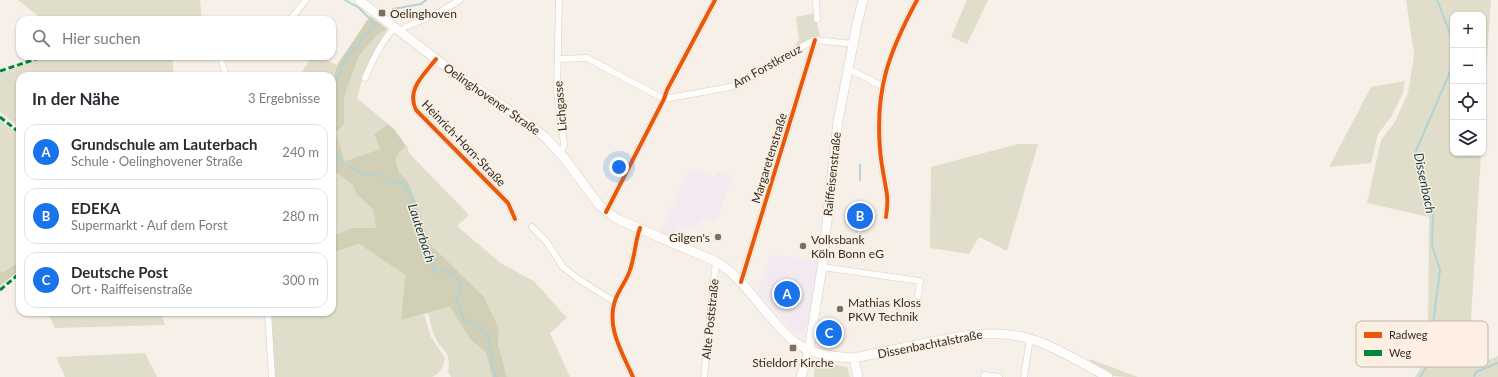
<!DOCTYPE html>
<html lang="de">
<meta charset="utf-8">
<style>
:root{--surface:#fff;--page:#f2f2f3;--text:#2b2b33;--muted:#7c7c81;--line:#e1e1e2;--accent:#1a73e8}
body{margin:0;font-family:Lato,sans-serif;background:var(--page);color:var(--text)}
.controls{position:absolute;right:12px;top:12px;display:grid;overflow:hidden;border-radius:8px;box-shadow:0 1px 3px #0004}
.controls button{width:36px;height:36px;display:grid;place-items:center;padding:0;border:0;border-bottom:1px solid var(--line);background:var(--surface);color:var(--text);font:20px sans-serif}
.you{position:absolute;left:619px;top:167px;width:14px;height:14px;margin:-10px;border:3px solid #fff;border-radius:50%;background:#1a73e8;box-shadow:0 0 0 6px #1a73e833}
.badge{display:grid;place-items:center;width:26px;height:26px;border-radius:50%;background:var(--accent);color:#fff;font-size:13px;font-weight:700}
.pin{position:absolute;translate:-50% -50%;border:2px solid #fff;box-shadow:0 1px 4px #0006}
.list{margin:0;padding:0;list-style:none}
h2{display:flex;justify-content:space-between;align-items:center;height:52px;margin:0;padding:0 16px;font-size:17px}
h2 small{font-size:13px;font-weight:400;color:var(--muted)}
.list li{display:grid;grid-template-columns:26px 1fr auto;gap:12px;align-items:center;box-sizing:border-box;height:56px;margin:0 8px 8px;padding:0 8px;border:1px solid var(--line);border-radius:12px}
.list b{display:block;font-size:15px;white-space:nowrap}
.list p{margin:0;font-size:13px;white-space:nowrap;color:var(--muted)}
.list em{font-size:13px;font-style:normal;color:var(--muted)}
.icon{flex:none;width:22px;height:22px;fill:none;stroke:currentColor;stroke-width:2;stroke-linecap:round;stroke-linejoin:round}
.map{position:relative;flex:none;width:1498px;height:377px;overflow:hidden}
.search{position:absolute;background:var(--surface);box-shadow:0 1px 3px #0004;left:16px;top:16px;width:320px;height:44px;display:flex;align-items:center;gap:10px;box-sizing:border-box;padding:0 14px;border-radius:12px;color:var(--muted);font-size:15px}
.panel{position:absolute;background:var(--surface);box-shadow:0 1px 3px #0004;left:16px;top:72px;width:320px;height:244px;border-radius:12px}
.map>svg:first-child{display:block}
.education{fill:#f3e9f0}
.green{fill:#e0deca}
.forest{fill:#d1cfb5}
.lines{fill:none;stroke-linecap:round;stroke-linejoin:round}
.stream{stroke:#b0d3d7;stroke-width:2}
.street-casing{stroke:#d4cec7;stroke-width:7}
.secondary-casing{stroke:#d4cec7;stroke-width:10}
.street{stroke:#fefdfc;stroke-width:6}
.secondary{stroke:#fefdfc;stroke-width:9}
.quiet{stroke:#00873e;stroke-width:3;stroke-dasharray:6 3;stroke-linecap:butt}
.cycleway-casing{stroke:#fdf0e2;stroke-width:6}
.cycleway{stroke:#e8590c;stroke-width:4}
.poi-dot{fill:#78716a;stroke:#fdf0e2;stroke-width:1.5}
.labels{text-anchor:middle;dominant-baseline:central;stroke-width:3;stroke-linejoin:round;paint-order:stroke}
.poi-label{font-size:12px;fill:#332d26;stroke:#fdf0e2;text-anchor:start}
.street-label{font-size:12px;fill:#332d26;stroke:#fdf0e2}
.water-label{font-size:13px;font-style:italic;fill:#103f48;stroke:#fdf0e2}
.key{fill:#fdf0e2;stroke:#c0b6aa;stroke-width:1}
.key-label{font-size:11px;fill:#332d26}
</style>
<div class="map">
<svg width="1498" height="377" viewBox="0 0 1498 377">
<rect width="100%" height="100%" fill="#f7f0e8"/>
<path class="education" d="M690,168L714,177L718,171L733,178L715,222L701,218L695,229L686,226L685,229L679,227L674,237L660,232Z
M770,255L818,260L810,317L806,330L803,334H797L761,295L756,292L765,276Z"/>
<path class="green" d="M18,0H200L202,20H38L37,15Z
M967,0H988L967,44L951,37Z
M1406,0H1491L1483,114V15H1453V153H1481L1468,368L1498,356V377H1415L1423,364L1428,326L1429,217L1367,203L1381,140L1395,122L1408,93L1414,54Z
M815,13L820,36L813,37L795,47L799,39L796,17Z
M387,29L366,67L357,98L388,124L374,136L380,149L345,161L336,133L344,124V98L357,57L375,37Z
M49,56H172L174,76H20V128L0,112V73Z
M312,56H319L337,65L332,82V76H299Z
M1405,81L1403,93L1391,117L1378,134L1371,163L1329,167L1371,87Z
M0,120L20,136V261L2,273L0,270Z
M1018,144H1038L1007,251L979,237L969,254L930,248L931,167Z
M407,145L409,153L469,215L457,226L502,264L534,281L567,318L550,333L570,377H507L498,344L499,329L450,264L430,244L416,202L408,181L399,172L396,162L397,155Z
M332,170L352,184L357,195L373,209L376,228H352L332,236Z
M359,244L405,275L401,320L424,314L431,337L445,358C443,368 441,373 432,377H274L270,312H332V253Z
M450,307L469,338L486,353L492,377H451L448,372C451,351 446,356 437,341C432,333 431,322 428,313Z
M47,312H161L165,325L55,328Z
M145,353L157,377H65L56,357Z
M1090,359L1138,377C1114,377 1110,377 1089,364Z
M815,361L847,367L850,377H814Z"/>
<path class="forest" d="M370,16L387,29L375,37L358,57L344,98V124L336,133L345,161L380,149L374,135L388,124L394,129L406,146L397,155L396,162L399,172L408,181L416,202L430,244L484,297L499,329L498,344L507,377H492L486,353L469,338L450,307L401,320L405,275L359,244L332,253V236L352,228H376L373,209L357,195L352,184L332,170V82L337,65Z
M20,261V270L0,286V270L2,273Z"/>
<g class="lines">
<path class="stream" d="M1437,0L1453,41V63
M393,9L421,4L426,0
M332,91C342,77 340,55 358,46L361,38L376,25L359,8L345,0
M332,106L333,113L332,115
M332,153L337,156L344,165
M860,165V180
M350,167L365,174L378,175L390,182L403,183L410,193L414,205L413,214L416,224L422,230L431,253L434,271L452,272L461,283L460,290L456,299L464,319L482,328L489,337L492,364L496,377
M1420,377L1428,364L1440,270L1432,245L1433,210L1416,151L1453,65
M1474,377L1476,372L1498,363"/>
<g class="street-casing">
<path id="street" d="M559,0L557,91L564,144L563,148L559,152
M816,0L817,19
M290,20L306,0
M401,32L405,27L436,14L460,0
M220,56L226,76
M436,59C424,75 406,89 416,110L508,203L515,219
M558,59L587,58L664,99
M849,69L882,86
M365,78C373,60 381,42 395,27
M664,99L730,87L741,83L803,46L815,40L853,44
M606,212L664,99L667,90L715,0
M886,217C887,210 888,202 887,195C885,180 881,165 880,149C875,89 889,52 917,0
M532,227L546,241L563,267L581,281L615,302
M822,267L920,281L918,296
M741,282L815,40
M268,312L272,377
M984,375L999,377
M633,377C622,352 605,326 616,298C620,288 627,280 630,270C635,256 635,242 640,228
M704,377L716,261
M1024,377L1030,338"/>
</g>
<g class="secondary-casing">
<path id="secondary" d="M359,0L449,69L526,122L545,137L565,159L599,205L617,219L715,261C728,268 737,278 747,289C761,305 779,330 795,342C811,355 835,357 854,358C878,353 902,348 926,343C964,335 1000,328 1037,341C1062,350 1085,365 1108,377
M854,358L858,377
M801,377L809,350L822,267L838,121L857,24L863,0"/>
</g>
<use href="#street" class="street"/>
<use href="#secondary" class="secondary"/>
<path class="quiet" d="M0,71L45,56
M0,117L20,133
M0,290L20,273"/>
<g class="cycleway-casing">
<path id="cycleway" d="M436,59C424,75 406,89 416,110L508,203L515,219
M606,212L664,99L667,90L715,0
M886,217C887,210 888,202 887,195C885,180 881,165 880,149C875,89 889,52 917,0
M741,282L815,40
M633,377C622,352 605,326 616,298C620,288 627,280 630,270C635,256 635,242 640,228"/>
</g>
<use href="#cycleway" class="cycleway"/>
</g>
<g class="poi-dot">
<rect x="378" y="9" width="8" height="8" rx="2"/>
<circle cx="718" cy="237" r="4"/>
<circle cx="803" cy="246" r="4"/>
<circle cx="840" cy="309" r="4"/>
<rect x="789" y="344" width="8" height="8" rx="2"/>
</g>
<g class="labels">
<g class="poi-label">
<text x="390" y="13">Oelinghoven</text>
<text x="710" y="237" text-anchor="end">Gilgen's</text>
<text x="811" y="239">Volksbank<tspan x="811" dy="14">Köln Bonn eG</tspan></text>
<text x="848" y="302">Mathias Kloss<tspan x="848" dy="14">PKW Technik</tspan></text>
<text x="793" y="362" text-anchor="middle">Stieldorf Kirche</text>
</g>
<g class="street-label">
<text transform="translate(767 66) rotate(-29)">Am Forstkreuz</text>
<text transform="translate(492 99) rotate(35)">Oelinghovener Straße</text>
<text transform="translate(560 106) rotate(-95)">Lichgasse</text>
<text transform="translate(464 143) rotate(46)">Heinrich-Horn-Straße</text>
<text transform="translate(769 158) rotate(-73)">Margaretenstraße</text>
<text transform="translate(832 174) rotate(-84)">Raiffeisenstraße</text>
<text transform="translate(710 319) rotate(-84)">Alte Poststraße</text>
<text transform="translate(930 344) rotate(-11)">Dissenbachtalstraße</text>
</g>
<g class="water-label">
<text transform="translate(1425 183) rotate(78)">Dissenbach</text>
<text transform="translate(422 233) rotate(72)">Lauterbach</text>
</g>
</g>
<rect x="1356" y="321" width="132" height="46" rx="6" class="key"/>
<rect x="1364" y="332" width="18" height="6" fill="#e8590c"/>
<rect x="1364" y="350" width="18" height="6" fill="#00873e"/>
<g class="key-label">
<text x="1389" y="339">Radweg</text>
<text x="1389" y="357">Weg</text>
</g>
</svg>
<div class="controls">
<button>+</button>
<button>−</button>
<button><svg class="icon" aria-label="locate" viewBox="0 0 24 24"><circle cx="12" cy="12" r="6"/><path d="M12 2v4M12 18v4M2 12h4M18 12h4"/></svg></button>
<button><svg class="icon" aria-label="layers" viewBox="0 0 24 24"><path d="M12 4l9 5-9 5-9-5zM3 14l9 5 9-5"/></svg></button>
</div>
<div class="you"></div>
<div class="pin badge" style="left:787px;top:294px">A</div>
<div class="pin badge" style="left:860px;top:216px">B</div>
<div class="pin badge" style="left:829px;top:333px">C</div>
<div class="search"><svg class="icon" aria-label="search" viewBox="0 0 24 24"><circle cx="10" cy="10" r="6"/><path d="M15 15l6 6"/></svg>Hier suchen</div>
<section class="panel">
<h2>In der Nähe<small>3 Ergebnisse</small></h2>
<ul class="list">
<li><span class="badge">A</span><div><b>Grundschule am Lauterbach</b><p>Schule · Oelinghovener Straße</p></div><em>240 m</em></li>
<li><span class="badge">B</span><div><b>EDEKA</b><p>Supermarkt · Auf dem Forst</p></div><em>280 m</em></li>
<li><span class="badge">C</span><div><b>Deutsche Post</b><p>Ort · Raiffeisenstraße</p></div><em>300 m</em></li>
</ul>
</section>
</div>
